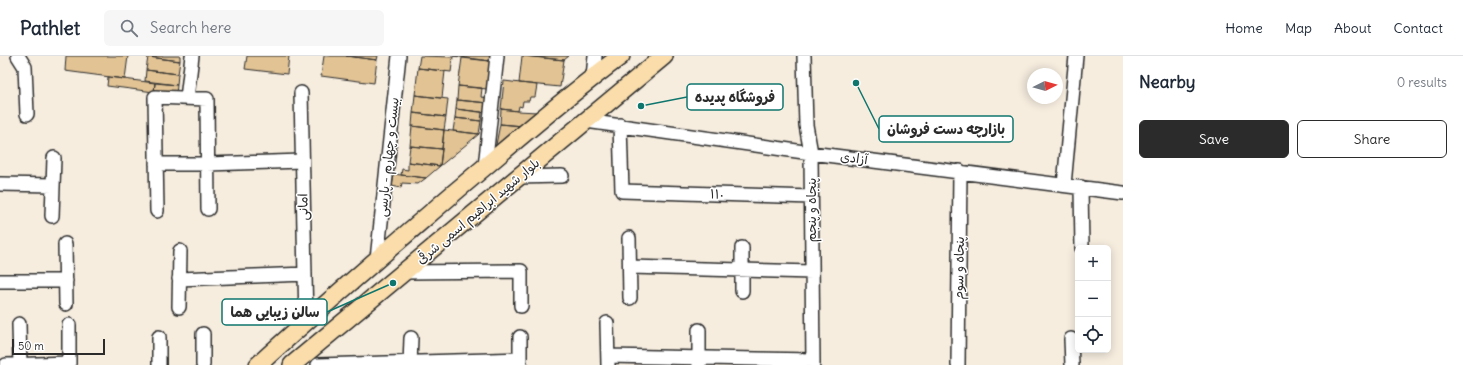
<!DOCTYPE html>
<meta charset="utf-8">
<style>
:root{--surface:#fff;--page:#f6f6f7;--text:#1f2937;--muted:#747a83;--line:#e0e1e3;--accent:#2b2b2b}
body{margin:0;font-family:Delius,"Playpen Sans Arabic",sans-serif;background:var(--page);color:var(--text)}
.controls{position:absolute;right:12px;bottom:12px;display:grid;overflow:hidden;border-radius:6px;box-shadow:0 2px 10px #0003}
.controls button{width:36px;height:36px;display:grid;place-items:center;padding:0;border:0;border-bottom:1px solid var(--line);background:var(--surface);color:var(--text);font:20px sans-serif}
.compass{position:absolute;left:1027px;top:12px;width:36px;height:36px;border-radius:50%;background:var(--surface);box-shadow:0 2px 10px #0003;rotate:85deg}
.scale{position:absolute;left:12px;bottom:10px;width:93px;box-sizing:border-box;padding-left:4px;border:2px solid #2b2b2b;border-top:0;font-size:11px;line-height:14px;white-space:nowrap;color:#2b2b2b;-webkit-text-stroke:3px #fff;paint-order:stroke}
.list{margin:0;padding:0;list-style:none}
h2{display:flex;justify-content:space-between;align-items:center;height:52px;margin:0;padding:0 16px;font-size:17px}
h2 small{font-size:13px;font-weight:400;color:var(--muted)}
.actions{display:flex;gap:8px;padding:12px 16px}
.actions a{flex:1;padding:9px 0;border:1px solid var(--accent);border-radius:6px;text-align:center;font-size:14px;color:var(--accent)}
.actions .main{background:var(--accent);color:#fff}
.icon{flex:none;width:22px;height:22px;fill:none;stroke:currentColor;stroke-width:2;stroke-linecap:round;stroke-linejoin:round}
.map{position:relative;flex:none;width:1123px;height:309px;overflow:hidden}
header{display:flex;align-items:center;gap:24px;box-sizing:border-box;height:56px;padding:0 20px;background:var(--surface);border-bottom:1px solid var(--line)}
header strong{font-size:19px}
nav{display:flex;gap:22px;margin-inline-start:auto;font-size:14px}
.search{width:280px;height:36px;background:var(--page);display:flex;align-items:center;gap:10px;box-sizing:border-box;padding:0 14px;border-radius:6px;color:var(--muted);font-size:15px}
main{display:flex}
aside{flex:1;background:var(--surface)}
.map>svg:first-child{display:block}
.building{fill:#e1c394;stroke:#2b2b2b}
.lines{fill:none;stroke-linecap:round;stroke-linejoin:round}
.minor-casing{stroke:#2b2b2b;stroke-width:16}
.major-casing{stroke:#2b2b2b;stroke-width:20}
.minor{stroke:#fff;stroke-width:13}
.major{stroke:#faddab;stroke-width:17}
.labels{text-anchor:middle;dominant-baseline:central;stroke-width:3;stroke-linejoin:round;paint-order:stroke}
.street-label{font-size:13px;fill:#2b2b2b;stroke:#fff}
.leader{fill:none;stroke:#0f766e;stroke-width:1.5}
.callout-dot{fill:#0f766e;stroke:#fff;stroke-width:1.5}
.callout{fill:#fff;stroke:#0f766e;stroke-width:1.5}
.callout-label{font-size:14px;text-anchor:middle;font-weight:bold;fill:#2b2b2b}
</style>
<header>
<strong>Pathlet</strong>
<div class="search"><svg class="icon" aria-label="search" viewBox="0 0 24 24"><circle cx="10" cy="10" r="6"/><path d="M15 15l6 6"/></svg>Search here</div>
<nav><a>Home</a><a>Map</a><a>About</a><a>Contact</a></nav>
</header>
<main>
<div class="map">
<svg width="1123" height="309" viewBox="0 0 1123 309">
<rect width="100%" height="100%" fill="#f6eddf"/>
<filter id="ink" filterUnits="userSpaceOnUse"><feTurbulence type="fractalNoise" baseFrequency=".025" numOctaves="2"/><feDisplacementMap in="SourceGraphic" scale="8" xChannelSelector="R" yChannelSelector="G"/><feConvolveMatrix kernelMatrix="1 2 1 2 8 2 1 2 1" color-interpolation-filters="sRGB"/></filter>
<g filter="url(#ink)">
<path class="building" d="M66,0H128L125,23L65,15Z
M142,0H180V5Z
M247,0H289L287,18L245,13Z
M324,0H346L377,4L374,27L321,20Z
M346,0H378L377,4Z
M420,0L453,1L451,16L418,12Z
M453,0H491L490,5Z
M522,0L564,4L560,31L519,27Z
M526,0H569L564,4Z
M148,1L180,5L178,18L146,14Z
M462,2L490,5L487,33L458,30Z
M418,12L445,15L442,42L415,39Z
M146,14L178,18L177,29L145,25Z
M108,21L155,27L154,36L107,30Z
M504,25L537,29L535,41H530L529,45H523L522,51L519,50L518,55L501,53Z
M155,27L177,29L176,39L154,36Z
M458,30L482,32L481,41L489,42L488,47L457,44Z
M415,39L448,43L446,61L413,57Z
M457,44L488,47L487,57L456,53Z
M456,53L482,56L481,65L455,62Z
M501,53L518,55L537,56L523,70L500,68Z
M413,57L446,61L444,74L412,70Z
M455,62L481,65L479,78L453,75Z
M500,68L523,70L495,94Z
M412,70L444,74L442,93L410,90Z
M444,74L479,78L440,110L442,93Z
M410,90L442,93L440,110L408,106Z
M408,106L440,110L426,122L401,119L402,113L408,114Z
M394,118L401,119L426,122L418,128L402,127L401,132L392,130Z"/>
<g class="lines">
<g class="minor-casing">
<path id="minor" d="M18,0L25,11L27,58
M804,0L806,69L811,97L813,309
M593,21L595,0
M301,37L306,265
M187,42L192,0
M586,65L811,97L1123,137
M620,69L622,135L811,141
M156,108H207L302,105
M485,111L497,0
M518,121L562,120
M0,128L53,129
M1064,129L1076,0
M1081,131L1082,192
M157,155L155,41L207,43L208,153
M52,160L54,102
M629,182L630,242
M65,188L66,248
M742,192V235
M377,203L399,0
M630,211L812,216
M404,216L521,215V250
M179,223L305,218
M0,225H66
M179,251L180,195
M607,267L608,309
M19,268L20,309
M69,269V309
M520,281V309
M1071,283L1072,309
M608,300L813,304
M6,309L69,307
M159,309V281
M203,309V278
M318,309L520,303
M410,309L411,282
M699,309V274
M958,309L960,115"/>
</g>
<g class="major-casing">
<path id="major" d="M258,309C322,250 389,193 455,136C510,90 564,42 621,0
M292,309L664,0"/>
</g>
<use href="#minor" class="minor"/>
<use href="#major" class="major"/>
</g>
</g>
<g class="labels">
<g class="street-label">
<text transform="translate(388 101) rotate(-84)">بیست و چهارم - پارسی</text>
<text transform="translate(854 102) rotate(7)">آزادی</text>
<text transform="translate(717 138) rotate(2)">۱۱۰</text>
<text transform="translate(303 151) rotate(-91)">امانی</text>
<text transform="translate(811 154) rotate(-90)">پنجاه و پنجم</text>
<text transform="translate(478 155) rotate(-40)">بلوار شهید ابراهیم اسمی شرقی</text>
<text transform="translate(959 212) rotate(-89)">پنجاه و سوم</text>
</g>
</g>
<path class="leader" d="M641 50L687 41M856 27L879 73M393 227L327 256"/>
<g class="callout-dot">
<circle cx="641" cy="50" r="4"/>
<circle cx="856" cy="27" r="4"/>
<circle cx="393" cy="227" r="4"/>
</g>
<g class="callout">
<rect x="687" y="28" width="96" height="26" rx="4"/>
<rect x="879" y="60" width="134" height="26" rx="4"/>
<rect x="222" y="243" width="105" height="26" rx="4"/>
</g>
<g class="callout-label">
<text x="735" y="46">فروشگاه پدیده</text>
<text x="946" y="78">بازارچه دست فروشان</text>
<text x="275" y="261">سالن زیبایی هما</text>
</g>
</svg>
<div class="controls">
<button>+</button>
<button>−</button>
<button><svg class="icon" aria-label="locate" viewBox="0 0 24 24"><circle cx="12" cy="12" r="6"/><path d="M12 2v4M12 18v4M2 12h4M18 12h4"/></svg></button>
</div>
<svg class="compass" viewBox="-18 -18 36 36"><path d="M0-13l5 13h-10z" fill="#e53935"/><path d="M0 13l5-13h-10z" fill="#747a83"/></svg>
<div class="scale">50 m</div>
</div>
<aside>
<h2>Nearby<small>0 results</small></h2>
<ul class="list">
</ul>
<div class="actions"><a class="main">Save</a><a>Share</a></div>
</aside>
</main>
